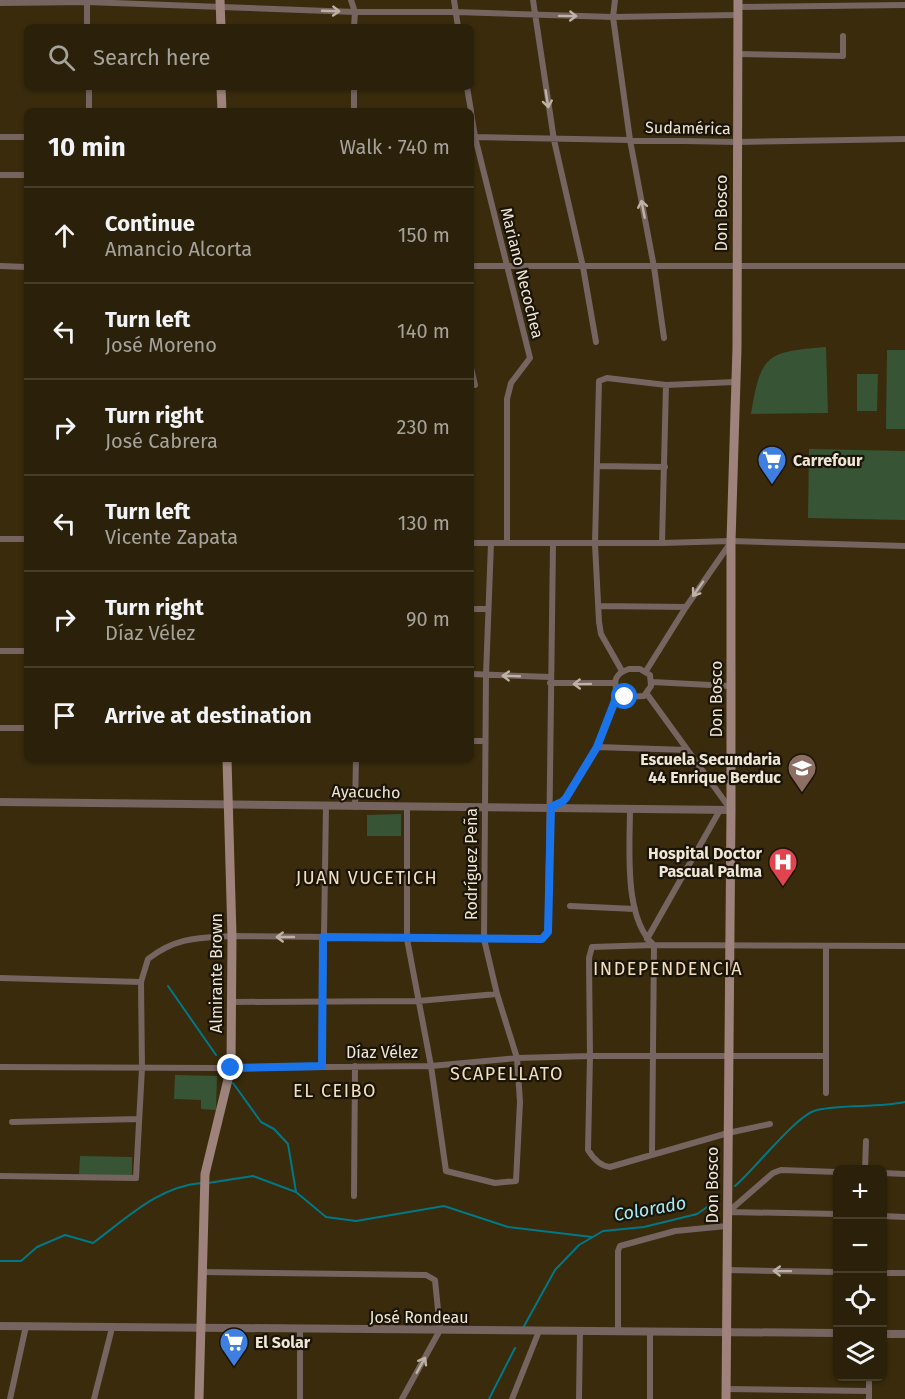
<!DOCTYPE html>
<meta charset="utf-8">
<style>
:root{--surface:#2b2009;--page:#372d17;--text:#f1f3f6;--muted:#a6a39c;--line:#473e2a}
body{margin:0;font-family:"Fira Sans",sans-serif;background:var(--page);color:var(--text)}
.controls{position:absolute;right:18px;bottom:18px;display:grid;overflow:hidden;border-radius:9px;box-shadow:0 2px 4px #0004}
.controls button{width:54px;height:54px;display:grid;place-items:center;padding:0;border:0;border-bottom:2px solid var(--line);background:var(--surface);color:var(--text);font:30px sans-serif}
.stop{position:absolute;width:18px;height:18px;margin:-14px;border:4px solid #1a73e8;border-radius:50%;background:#fff}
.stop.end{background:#1a73e8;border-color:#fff;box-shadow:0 2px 6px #0008}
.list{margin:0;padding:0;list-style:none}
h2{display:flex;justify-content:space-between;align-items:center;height:78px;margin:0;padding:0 24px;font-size:26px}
h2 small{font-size:20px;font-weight:400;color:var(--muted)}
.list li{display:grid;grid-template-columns:39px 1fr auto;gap:18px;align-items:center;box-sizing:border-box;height:96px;padding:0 24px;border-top:2px solid var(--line)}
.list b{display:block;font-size:22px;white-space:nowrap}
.list p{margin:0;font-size:20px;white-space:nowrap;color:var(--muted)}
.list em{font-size:20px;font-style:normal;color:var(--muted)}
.icon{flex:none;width:33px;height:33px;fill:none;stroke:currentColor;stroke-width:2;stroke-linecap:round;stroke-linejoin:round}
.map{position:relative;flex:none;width:905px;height:1399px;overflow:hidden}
.search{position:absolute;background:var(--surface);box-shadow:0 2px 4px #0004;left:24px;top:24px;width:450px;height:66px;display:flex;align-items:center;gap:15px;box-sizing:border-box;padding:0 21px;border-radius:9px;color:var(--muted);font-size:22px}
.panel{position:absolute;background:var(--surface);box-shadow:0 2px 4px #0004;left:24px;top:108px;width:450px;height:654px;border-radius:9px}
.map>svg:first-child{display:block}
.green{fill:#375535}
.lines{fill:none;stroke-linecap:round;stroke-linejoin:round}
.stream{stroke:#007888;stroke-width:2}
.minor{stroke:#75645f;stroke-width:6}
.tertiary{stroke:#75645f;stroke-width:8}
.secondary{stroke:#9d837b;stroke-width:9}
.oneway{stroke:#beb2a6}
.route{stroke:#1a73e8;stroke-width:8}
.labels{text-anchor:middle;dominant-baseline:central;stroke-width:4.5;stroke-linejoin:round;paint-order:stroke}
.street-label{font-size:16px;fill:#efe6d5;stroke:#1b1408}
.poi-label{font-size:16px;font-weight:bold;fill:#efe6d5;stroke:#1b1408;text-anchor:start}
.neighbourhood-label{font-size:18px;letter-spacing:1.5px;fill:#f2e0be;stroke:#1b1408}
.water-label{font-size:18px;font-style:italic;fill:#a5ecfa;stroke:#1b1408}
</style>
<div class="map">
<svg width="905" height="1399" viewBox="0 0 905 1399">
<rect width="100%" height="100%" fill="#392b0c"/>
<path class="green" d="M826,347L828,413L751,414C761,354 766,352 826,347Z
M887,350H905V429H886Z
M857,374H878L877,411H857Z
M809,449L905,451V520L808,518Z
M401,814V836H367V815Z
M175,1075L217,1076L216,1110L201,1109V1100L174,1099Z
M80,1156L132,1157V1176L79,1175Z"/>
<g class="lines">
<path class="stream" d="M168,986L216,1055
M233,1083L261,1122L274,1129L288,1144L296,1192
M208,1183L253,1176L296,1192L326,1217L356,1221L444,1206L508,1227L592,1237
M735,1186C754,1170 797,1114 817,1110C845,1104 877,1108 905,1102
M0,1261H21L37,1247L65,1235L93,1243C127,1218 159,1186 202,1183
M523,1328L555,1270L579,1245L603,1231L644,1227L697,1214L719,1199
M489,1399L515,1348"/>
<path class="minor" d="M87,0V27
M351,0L355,12L354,27
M454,0L458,27
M533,0L554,140L583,267L596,342
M615,0L613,17L630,140L654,267L664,338
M0,3L87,2L355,12H456L613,17L737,15
M738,7L905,5
M738,54L843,56V36
M89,87V111
M467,87L471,111
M354,111V87
M471,112L475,137L530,358L511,383L507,399V543
M0,137H27
M474,137L737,142L905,139
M0,175H27
M0,266L27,267
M471,266H905
M471,368L475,385
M597,466L665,467
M0,539H27
M471,543H662L731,541L905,546
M662,543L666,385
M599,606L686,607
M471,609H488
M0,651H27
M629,669H640L650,675L651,686L644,696L625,697L618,693C612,681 616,673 629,669Z
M622,671L601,634L599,622L595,544L599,381L607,378L666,385L735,382
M646,671L686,607L731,542
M471,674L550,677
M652,682L730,686
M550,683H615
M647,694L731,810
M0,728H27
M471,741H485
M597,747L687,750
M407,806V939L431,1066L446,1171L495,1183L516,1181L520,1102L517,1058L497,994L484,939L486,675L491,543
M552,806L562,802L566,798L597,747L618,693
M355,807L356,759
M630,808C630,846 623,918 654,945L652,1154
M570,906L635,909
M647,939L720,810
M0,978L141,982
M231,1002L418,1001L497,994
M322,1066L326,805
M0,1067L219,1068L431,1066L517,1058L590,1056H825
M826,1093V946
M12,1122L139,1119
M770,1124L728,1133L610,1167C600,1166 593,1158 588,1150L590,1056L589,958L592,947L654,945L905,946
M865,1170L866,1141
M882,1173L905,1174
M0,1176L136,1178L142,1068L141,982L148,959C176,937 198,938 232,936L542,939L548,931L553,543
M354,1196L355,1066
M728,1212L773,1173L781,1170L838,1172
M728,1212L838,1214
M882,1216L905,1217
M727,1270L838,1272
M202,1272L426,1275L435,1280L440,1330L402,1399
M882,1273H905
M300,1330V1399
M618,1332V1251L620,1246L675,1231L727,1226
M727,1389L869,1391
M10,1399L26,1326
M94,1399L112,1328
M512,1399L539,1331
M579,1399L580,1332
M650,1399V1332
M869,1399V1376"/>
<path class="tertiary" d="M0,802L731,810
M0,1326L838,1333
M882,1334H905"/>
<path class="secondary" d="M220,0L221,27
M221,87L222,111
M199,1399L205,1174L231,1067L232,936L227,759
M726,1399L731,810V541L737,348L738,0"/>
</g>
<defs><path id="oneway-shaft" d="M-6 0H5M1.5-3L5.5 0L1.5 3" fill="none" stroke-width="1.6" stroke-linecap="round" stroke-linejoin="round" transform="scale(1.5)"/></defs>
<g class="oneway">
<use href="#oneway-shaft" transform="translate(331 11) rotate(2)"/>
<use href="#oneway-shaft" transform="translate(568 16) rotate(1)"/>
<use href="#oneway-shaft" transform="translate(547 99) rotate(81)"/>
<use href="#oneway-shaft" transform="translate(643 209) rotate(-101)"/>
<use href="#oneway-shaft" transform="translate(698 589) rotate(125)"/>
<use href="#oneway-shaft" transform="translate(511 676) rotate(-178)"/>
<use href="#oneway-shaft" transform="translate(582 684) rotate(179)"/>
<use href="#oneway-shaft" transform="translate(285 937) rotate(-180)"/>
<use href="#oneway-shaft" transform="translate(782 1271) rotate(-179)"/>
<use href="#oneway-shaft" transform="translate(421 1365) rotate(-61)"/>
</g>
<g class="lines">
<path class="route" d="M231,1068L322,1066L323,937L542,939L548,932L551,807L562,802L566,798L597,747L618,693L625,697"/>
</g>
<defs>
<g id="supermarket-pin" transform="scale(1.5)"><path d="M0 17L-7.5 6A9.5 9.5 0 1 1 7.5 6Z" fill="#3f7fe0" stroke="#1b1408"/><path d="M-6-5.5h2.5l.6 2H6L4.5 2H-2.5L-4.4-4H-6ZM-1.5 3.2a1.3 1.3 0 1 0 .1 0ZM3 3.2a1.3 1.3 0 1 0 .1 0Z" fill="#fff"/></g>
<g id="school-pin" transform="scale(1.5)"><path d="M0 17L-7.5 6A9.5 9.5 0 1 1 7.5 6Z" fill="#8d6e63" stroke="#1b1408"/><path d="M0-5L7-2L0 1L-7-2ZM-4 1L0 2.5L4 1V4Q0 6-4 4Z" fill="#fff"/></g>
<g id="hospital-pin" transform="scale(1.5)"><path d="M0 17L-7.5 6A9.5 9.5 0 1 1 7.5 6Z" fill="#e0444e" stroke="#1b1408"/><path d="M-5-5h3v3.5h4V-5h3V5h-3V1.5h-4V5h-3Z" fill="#fff"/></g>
</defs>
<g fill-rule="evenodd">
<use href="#supermarket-pin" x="772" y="460"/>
<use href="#school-pin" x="802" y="768"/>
<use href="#hospital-pin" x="783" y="862"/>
<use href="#supermarket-pin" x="234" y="1342"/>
</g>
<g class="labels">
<g class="street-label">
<text transform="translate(688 128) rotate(1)">Sudamérica</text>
<text transform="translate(721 213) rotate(-90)">Don Bosco</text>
<text transform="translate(522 273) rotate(76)">Mariano Necochea</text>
<text transform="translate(716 699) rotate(-90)">Don Bosco</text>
<text transform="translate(366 792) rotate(1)">Ayacucho</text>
<text transform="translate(471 864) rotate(-90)">Rodríguez Peña</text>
<text transform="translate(216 973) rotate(-90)">Almirante Brown</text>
<text x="382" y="1052">Díaz Vélez</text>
<text transform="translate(712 1185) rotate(-90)">Don Bosco</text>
<text x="419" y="1317">José Rondeau</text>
</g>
<g class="poi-label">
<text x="793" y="460">Carrefour</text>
<text x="781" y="759" text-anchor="end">Escuela Secundaria<tspan x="781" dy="18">44 Enrique Berduc</tspan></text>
<text x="762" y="853" text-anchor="end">Hospital Doctor<tspan x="762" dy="18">Pascual Palma</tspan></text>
<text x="255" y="1342">El Solar</text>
</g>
<g class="neighbourhood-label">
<text x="367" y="878">JUAN VUCETICH</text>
<text x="668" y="969">INDEPENDENCIA</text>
<text x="507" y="1074">SCAPELLATO</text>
<text x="335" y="1091">EL CEIBO</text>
</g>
<g class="water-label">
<text transform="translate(650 1209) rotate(-10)">Colorado</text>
</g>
</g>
</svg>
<div class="controls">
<button>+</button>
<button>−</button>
<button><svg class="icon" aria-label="locate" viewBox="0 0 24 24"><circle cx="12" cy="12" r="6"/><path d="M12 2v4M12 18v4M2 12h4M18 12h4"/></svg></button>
<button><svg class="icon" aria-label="layers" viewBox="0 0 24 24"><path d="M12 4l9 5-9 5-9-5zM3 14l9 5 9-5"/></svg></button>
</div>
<div class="stop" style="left:625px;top:697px"></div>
<div class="stop end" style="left:231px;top:1068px"></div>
<div class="search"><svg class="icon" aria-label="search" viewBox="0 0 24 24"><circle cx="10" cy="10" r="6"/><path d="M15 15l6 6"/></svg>Search here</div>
<section class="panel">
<h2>10 min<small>Walk · 740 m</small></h2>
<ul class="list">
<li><svg class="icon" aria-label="ahead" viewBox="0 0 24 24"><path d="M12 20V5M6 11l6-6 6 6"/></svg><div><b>Continue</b><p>Amancio Alcorta</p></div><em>150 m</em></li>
<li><svg class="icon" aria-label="left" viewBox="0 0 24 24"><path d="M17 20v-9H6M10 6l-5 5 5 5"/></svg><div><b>Turn left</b><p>José Moreno</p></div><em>140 m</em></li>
<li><svg class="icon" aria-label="right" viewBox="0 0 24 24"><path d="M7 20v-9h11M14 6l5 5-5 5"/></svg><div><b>Turn right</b><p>José Cabrera</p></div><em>230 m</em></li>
<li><svg class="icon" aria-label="left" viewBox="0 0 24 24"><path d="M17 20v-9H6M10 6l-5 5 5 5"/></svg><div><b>Turn left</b><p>Vicente Zapata</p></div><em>130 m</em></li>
<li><svg class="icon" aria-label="right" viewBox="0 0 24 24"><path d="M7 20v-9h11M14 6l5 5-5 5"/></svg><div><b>Turn right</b><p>Díaz Vélez</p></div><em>90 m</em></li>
<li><svg class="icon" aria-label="arrive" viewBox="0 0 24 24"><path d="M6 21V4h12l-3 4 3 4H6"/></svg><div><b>Arrive at destination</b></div></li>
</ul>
</section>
</div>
